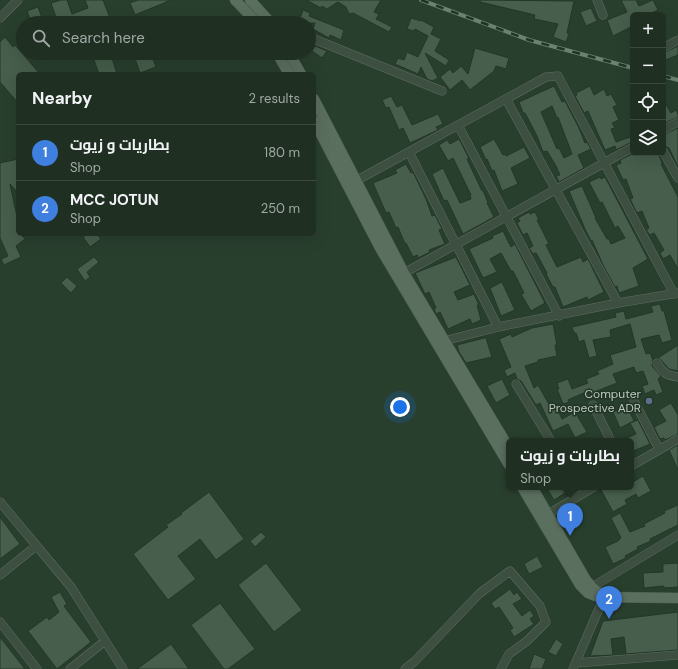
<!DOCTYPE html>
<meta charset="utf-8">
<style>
:root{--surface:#1f2f22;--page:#27372a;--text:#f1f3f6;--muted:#a1a9a5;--line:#3c4a40;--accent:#e69b98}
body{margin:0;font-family:"DM Sans",Cairo,sans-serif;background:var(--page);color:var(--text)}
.controls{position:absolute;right:12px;top:12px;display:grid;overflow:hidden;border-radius:6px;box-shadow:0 4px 16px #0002}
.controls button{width:36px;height:36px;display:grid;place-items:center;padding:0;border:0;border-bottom:1px solid var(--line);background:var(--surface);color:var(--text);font:20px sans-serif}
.you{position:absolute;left:400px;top:407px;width:14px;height:14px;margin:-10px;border:3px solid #fff;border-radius:50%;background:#1a73e8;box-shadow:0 0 0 6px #1a73e833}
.badge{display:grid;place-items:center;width:26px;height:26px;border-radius:50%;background:var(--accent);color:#fff;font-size:13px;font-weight:700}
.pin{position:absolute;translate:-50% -33px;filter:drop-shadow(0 1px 2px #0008)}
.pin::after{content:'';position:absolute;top:21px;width:14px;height:12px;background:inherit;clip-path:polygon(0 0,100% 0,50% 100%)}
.popup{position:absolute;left:506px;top:438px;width:128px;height:52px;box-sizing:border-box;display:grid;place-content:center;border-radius:6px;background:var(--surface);filter:drop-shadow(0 1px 3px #0005);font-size:13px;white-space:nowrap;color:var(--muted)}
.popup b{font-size:15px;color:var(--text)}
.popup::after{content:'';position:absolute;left:50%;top:100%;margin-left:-8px;border:8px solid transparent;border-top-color:var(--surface)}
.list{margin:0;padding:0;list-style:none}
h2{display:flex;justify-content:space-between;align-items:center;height:52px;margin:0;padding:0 16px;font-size:17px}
h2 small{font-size:13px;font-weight:400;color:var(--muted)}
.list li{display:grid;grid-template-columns:26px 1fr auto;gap:12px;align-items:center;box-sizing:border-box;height:56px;padding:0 16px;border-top:1px solid var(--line)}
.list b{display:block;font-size:15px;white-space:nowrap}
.list p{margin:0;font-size:13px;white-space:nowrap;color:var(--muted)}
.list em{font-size:13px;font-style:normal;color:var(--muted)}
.icon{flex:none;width:22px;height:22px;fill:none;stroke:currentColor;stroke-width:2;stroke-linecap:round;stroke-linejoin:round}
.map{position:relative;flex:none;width:678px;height:669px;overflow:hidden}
.search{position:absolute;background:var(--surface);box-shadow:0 4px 16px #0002;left:16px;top:16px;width:300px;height:44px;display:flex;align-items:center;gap:10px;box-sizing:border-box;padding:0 14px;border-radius:22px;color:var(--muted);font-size:15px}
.panel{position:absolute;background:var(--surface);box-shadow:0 4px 16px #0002;left:16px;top:72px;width:300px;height:164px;border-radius:6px}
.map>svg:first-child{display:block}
.building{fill:#465e4b;stroke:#243628;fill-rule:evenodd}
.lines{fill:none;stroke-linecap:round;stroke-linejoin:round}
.minor-casing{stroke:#5e6f62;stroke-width:9}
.major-casing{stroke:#4a5b4e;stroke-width:11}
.minor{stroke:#3d4f41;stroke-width:8}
.major{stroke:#5b6f5f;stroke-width:10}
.rail-casing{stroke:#6c8271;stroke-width:4}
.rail{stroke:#223426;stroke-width:2.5;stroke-dasharray:8;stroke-linecap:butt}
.service-dot{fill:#5c6f8a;stroke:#223426;stroke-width:1.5}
.labels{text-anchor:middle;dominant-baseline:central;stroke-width:3;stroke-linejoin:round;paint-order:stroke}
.poi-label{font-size:12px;fill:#bacabe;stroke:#223426;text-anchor:end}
</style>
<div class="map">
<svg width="678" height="669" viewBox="0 0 678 669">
<rect width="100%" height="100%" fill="#293f2e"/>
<path class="building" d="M61,0H67L72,14L88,8L85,0H103L112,23H58L51,3Z
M138,0H171L135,15L130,3Z
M306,0H381L374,12L379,14L376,19L392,27L389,32L353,13L349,14L346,7L338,2L327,9L322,6L321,8Z
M480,0L574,1L567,33L569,34L566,42L553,37L558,24L534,19L535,15L480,2Z
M621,0H636L639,6L653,0L658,10L652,13L653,15H633V26L613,36L607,20L627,12Z
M38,7L42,18L31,22L27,11Z
M591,8L597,21L586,26L580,12Z
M303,10L310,13L309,16L344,30L341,40L330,35L329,38L313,29L315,23H305L299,21Z
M411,18L421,21V20L434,27L431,34L441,39L435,51L449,60L446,66L425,53L438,78L432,81L427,79L421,67L418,74L395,64L398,58L404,60L407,52L418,57L428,36L415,29L414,31L407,29Z
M5,37L13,47L15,45L40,74H18V103L0,82V42Z
M315,46L327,51L322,58L312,51Z
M678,46V55L663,61V53Z
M475,48L509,58L506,69L496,66L494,71L470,90L462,80L450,90L440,77L450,69L453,73L461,66L468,74Z
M105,53H107L108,56L111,55L117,74H99L93,57Z
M133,53H151L156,67L140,73Z
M554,86L562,102L565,101L579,128L585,143L587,142L591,149L578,155L584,168L559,182L556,176L560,175L556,166L547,151L543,152L537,136L525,113H523L519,102ZM552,106L557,118L558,117L572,154L564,158L559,148L557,149L541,112Z
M590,86L594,95L604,89L607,96L611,94L617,105L613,107L619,120L612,123L615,128L611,129L616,142L630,137L632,142L616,150L615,146L605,150L588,111L584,113L575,96L577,95L576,93Z
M391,96L397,107L402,105L412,125L438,114L443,124L436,127L438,130L410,143L403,128L399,130L389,107L386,108L382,100Z
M663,99L671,113L676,110L678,114V117L663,124Z
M678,128V167L669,148L665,146L663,141V135Z
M459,139L469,158L467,159L482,191L483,190L488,203H487L494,217L463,234L447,200L444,201L432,174L443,168L460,203L471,199L470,195H471L453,158L448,161L439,145L447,140L450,144Z
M494,139L503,155L505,154L506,156L524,147L530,158L511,168L518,184L502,191L494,170L492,171L487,159L486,160L480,147Z
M634,153H658L662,163L661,164L678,197V269L670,255L663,259L660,253L664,250L654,233L650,235L646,230L649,228L642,211L637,213L630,199L633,198L626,179L623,180L616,165L621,163L620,160Z
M18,159V193L10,184L18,221V234H21L25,239L16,246L21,257L4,265L1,259L8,256L0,238V163Z
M406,164L411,173L413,172L426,199L432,216L435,215L442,229L439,230L445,244L429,250L430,252L418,258L417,255L413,257L406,243L405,244L398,227L396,228L389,212L386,213L373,183L397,173L395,170Z
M600,177L601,179L605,177L648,259L633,268L639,286L619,293L617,286L615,287L604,267L592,240L591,241L585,229L569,191L582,186L596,218H595L607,239H609L611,244L625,238L618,226L615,228L602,202L600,203L589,182Z
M529,212L530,214L535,212L539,220H537L549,244L546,245L557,267L581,257L583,262L588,259L604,292L588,300L587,297L563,307L555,287H553L546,274L547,273L536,253L533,254L529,248L533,246L527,233L523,235L517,223L520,221L518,218Z
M503,231L511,247L515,244L545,303L531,311L521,294L524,293L513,271H511L501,253L490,259L497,272L483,278L469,249L493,238L492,236Z
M87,234H97L101,239L90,247L83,237Z
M94,257L99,262L87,272L90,277L85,281L77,269Z
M456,257L470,285L454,292L458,300L474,294L479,305H477L481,320L472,324L470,319L448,329L440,312L436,314L434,309L436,308L429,292L425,294L415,273Z
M67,277L77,286L71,293L61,283Z
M502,282L515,310L501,316L490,288Z
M660,304L662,311H664L672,340L662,343L659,335L641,339L646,354L650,353L653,360L652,366L661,376L658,379L663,392L656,395L654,390L645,394L642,386L648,384L643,371L636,373L634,367L613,374L617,383L592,393L591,390L579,395L568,400L569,402L563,404L557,389H559L557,383L568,379L572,389L588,383L586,379L599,374L597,371L613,364L610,355L636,347L630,324L610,330L611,337L593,340L597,356L589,358L584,340L579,342L576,333H574L572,327L616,317L615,313L624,311L626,319L653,312L651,306Z
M553,324L557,345H555L557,356L538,360V362L525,366L534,388L538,385L550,406L555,404L562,419L575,412L587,432L575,438L568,424L553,431L540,403L536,405L521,381L517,379L515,373L507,377L504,370L511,367L499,339L511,334L512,337L532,328Z
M484,338H486L492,357L466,363L459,352L457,345Z
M678,345V371L669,369L661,360L658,358Z
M502,379L510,395L496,403L487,386Z
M671,403L678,415V434L665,440L664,438L660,439L654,427L666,421L659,410Z
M627,406L634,421L620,428L613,412Z
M638,420L650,444L631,452V441H619L636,434L630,423Z
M678,445V470L669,450Z
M643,476L651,491L638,498L636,494L625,500L627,504L613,512L601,490L606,487H631V483Z
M546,487H574L572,488L573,491L567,495L565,493L554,500Z
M209,492L244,539L216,560L200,539L178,556L196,579L168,600L133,554L168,527L166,525L182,514L181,513Z
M678,505V525L650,539L651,541L637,547L638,549L625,556L626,558L613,564L605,547L618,541L621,538L611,518L620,513L630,532L645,526L644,524L665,513L664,511Z
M0,517L20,544L0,559Z
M261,532L266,537L255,547L250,541Z
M537,556L543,567L529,574L524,564Z
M266,563L302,610L274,632L238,585Z
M678,563V587L664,588V586L644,588L643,573L663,572V564Z
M510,589L514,595L517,592L522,599L513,604L522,616L530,610L534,616L530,619L534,624L514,637L510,630L513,628L499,607L495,609L491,603Z
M60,592L67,604L64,606L91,642L57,669L28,631L47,617L49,620L59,612L51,597Z
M220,603L255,649L228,669H224L191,625Z
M678,612V650L626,654L624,637L611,639L613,655L590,656L603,621Z
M0,637L25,669H0Z
M556,639L563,644L556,656L548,652Z
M171,644L189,669H137Z
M534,654L546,659L542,669H529Z"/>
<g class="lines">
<g class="minor-casing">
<path id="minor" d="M597,0L603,15
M0,18L18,0
M309,37L442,91
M663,48L678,40
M506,99L618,303
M458,125L559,316
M663,130L678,122
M663,151L678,178
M409,152L498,327
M352,183L546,77L558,76L674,294
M404,273L633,147
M440,342L498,327L618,303L678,293
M657,363C664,374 666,375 678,377
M516,384L551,441
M634,401L659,449
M593,405L611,441
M631,466L678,439
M0,502L71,587L123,669
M543,517L594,487
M0,575L36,546
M592,587L678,535
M0,622L37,669
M576,663L678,655
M70,669L105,641
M405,669L415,661L480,593L510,571L540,606L546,622L527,641L509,654L501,669
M573,669L604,597"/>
</g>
<g class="major-casing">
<path id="major" d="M235,0L257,23
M250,0L271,23
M277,53L289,74
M289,53L301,74
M314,99L404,273L509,448
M314,121L380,248L509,465
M522,487L580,585L588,593L598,597L678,598
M532,487L586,580L592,587L603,596"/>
</g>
<use href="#minor" class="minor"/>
<use href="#major" class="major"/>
<g class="rail-casing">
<path id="rail" d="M421,0L529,40L633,68
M663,76L678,80"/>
</g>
<use href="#rail" class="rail"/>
</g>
<circle class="service-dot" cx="649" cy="401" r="4"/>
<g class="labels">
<g class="poi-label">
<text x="641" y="394">Computer<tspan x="641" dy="14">Prospective ADR</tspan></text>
</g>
</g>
</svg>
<div class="controls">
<button>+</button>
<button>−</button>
<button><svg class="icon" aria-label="locate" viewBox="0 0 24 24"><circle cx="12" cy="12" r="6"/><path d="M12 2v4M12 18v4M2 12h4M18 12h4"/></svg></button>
<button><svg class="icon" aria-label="layers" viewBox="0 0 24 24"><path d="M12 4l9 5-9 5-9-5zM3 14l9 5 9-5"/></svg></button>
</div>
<div class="you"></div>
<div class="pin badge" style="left:570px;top:536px;background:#3f7fe0">1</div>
<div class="popup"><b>بطاريات و زيوت</b>Shop</div>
<div class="pin badge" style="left:609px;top:619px;background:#3f7fe0">2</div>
<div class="search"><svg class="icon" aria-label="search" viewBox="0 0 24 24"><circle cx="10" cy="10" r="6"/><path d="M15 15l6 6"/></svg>Search here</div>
<section class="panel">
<h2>Nearby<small>2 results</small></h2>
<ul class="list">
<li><span class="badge" style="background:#3f7fe0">1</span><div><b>بطاريات و زيوت</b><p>Shop</p></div><em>180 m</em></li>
<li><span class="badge" style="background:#3f7fe0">2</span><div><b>MCC JOTUN</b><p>Shop</p></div><em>250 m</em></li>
</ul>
</section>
</div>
